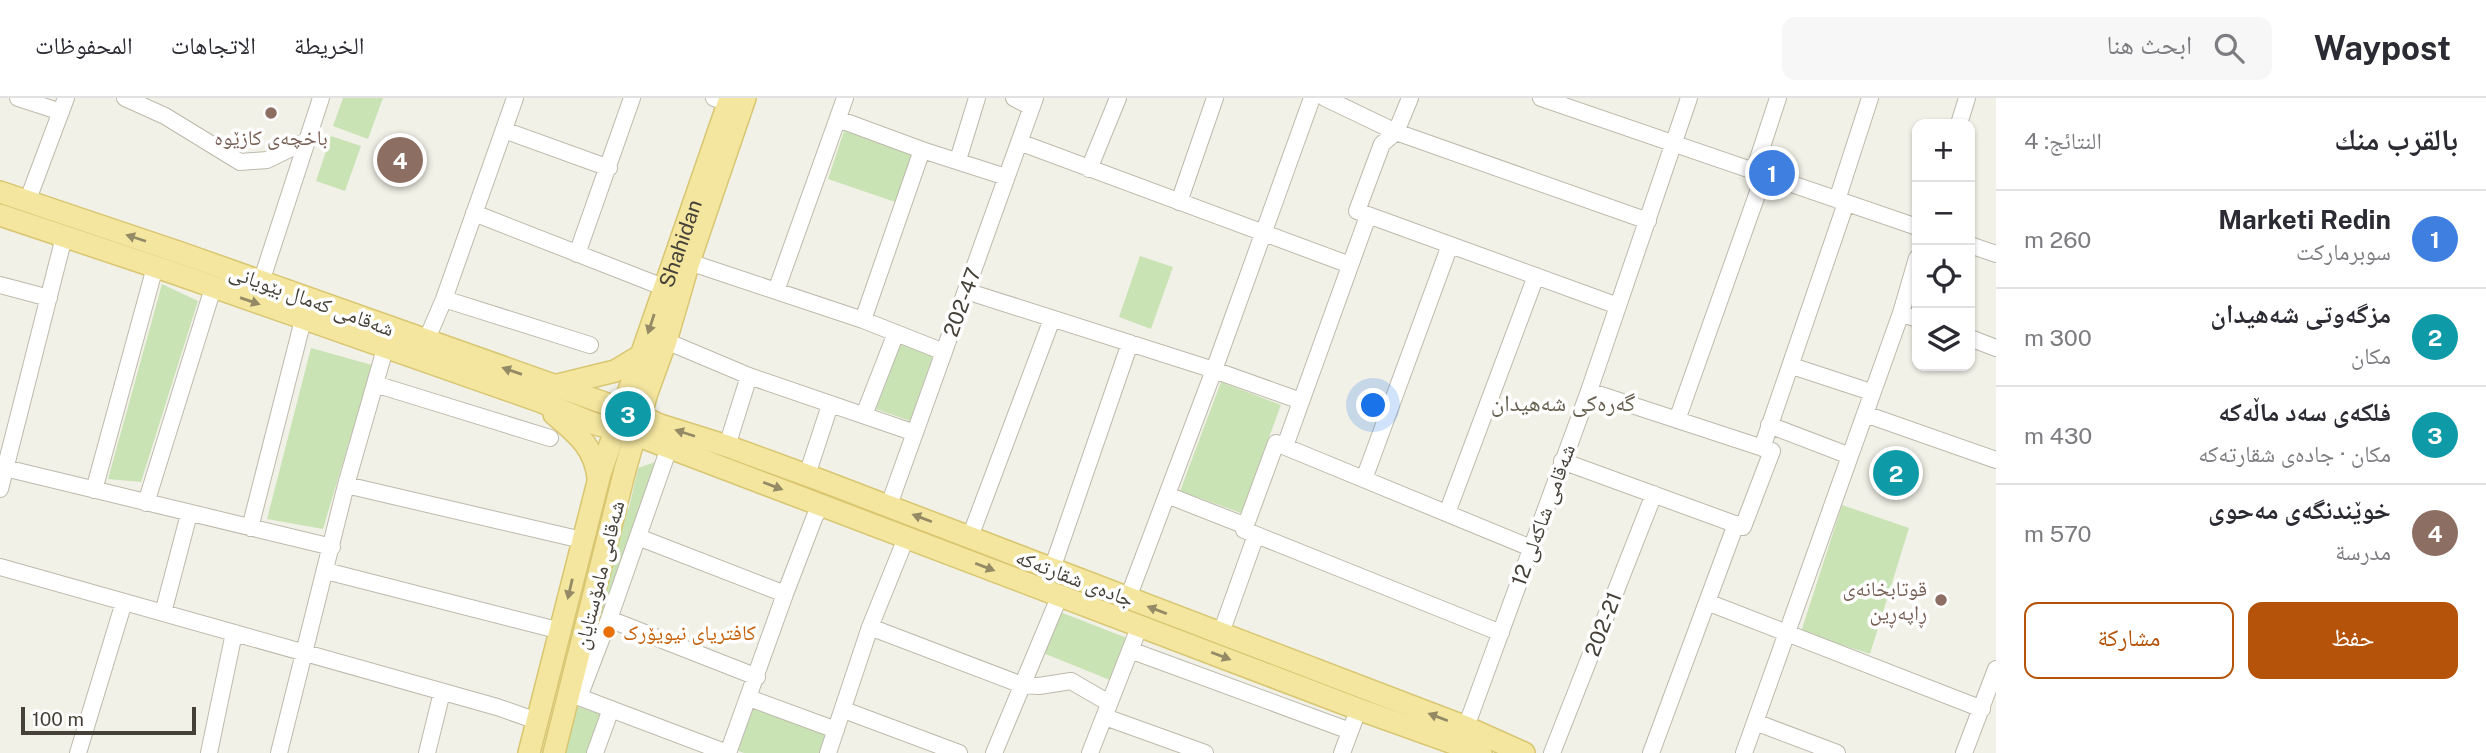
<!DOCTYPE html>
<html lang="ar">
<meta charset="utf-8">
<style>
:root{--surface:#fff;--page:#f7f7f7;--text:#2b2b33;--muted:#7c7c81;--line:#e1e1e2;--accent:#b45309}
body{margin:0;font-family:"Public Sans","Noto Naskh Arabic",sans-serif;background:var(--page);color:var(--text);direction:rtl}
.controls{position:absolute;right:21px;top:21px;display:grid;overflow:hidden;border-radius:14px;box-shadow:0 2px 5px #0004}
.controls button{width:63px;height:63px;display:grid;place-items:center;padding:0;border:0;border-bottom:2px solid var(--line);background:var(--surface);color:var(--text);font:35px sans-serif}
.scale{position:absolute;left:21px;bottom:18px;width:175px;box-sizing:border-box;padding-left:7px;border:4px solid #454138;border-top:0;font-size:19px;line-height:24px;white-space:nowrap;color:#454138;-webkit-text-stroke:5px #fff;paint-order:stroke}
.you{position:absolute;left:1374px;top:308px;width:24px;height:24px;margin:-18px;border:5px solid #fff;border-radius:50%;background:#1a73e8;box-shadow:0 0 0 10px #1a73e833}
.badge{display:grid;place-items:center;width:46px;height:46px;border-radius:50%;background:var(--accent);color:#fff;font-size:23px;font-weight:700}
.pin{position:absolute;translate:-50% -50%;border:4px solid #fff;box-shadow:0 2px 7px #0006}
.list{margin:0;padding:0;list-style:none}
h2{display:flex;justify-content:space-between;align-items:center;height:91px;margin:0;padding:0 28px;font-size:30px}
h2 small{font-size:23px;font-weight:400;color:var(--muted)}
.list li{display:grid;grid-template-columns:46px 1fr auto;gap:21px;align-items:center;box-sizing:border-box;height:98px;padding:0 28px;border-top:2px solid var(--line)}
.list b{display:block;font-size:26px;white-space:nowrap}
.list p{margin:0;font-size:23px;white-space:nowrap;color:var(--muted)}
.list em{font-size:23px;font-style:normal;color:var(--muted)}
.actions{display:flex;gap:14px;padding:21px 28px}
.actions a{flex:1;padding:16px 0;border:2px solid var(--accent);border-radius:14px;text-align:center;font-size:24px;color:var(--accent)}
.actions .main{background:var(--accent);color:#fff}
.icon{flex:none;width:38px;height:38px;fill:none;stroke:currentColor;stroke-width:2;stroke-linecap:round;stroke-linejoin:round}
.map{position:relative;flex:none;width:1996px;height:655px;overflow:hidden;direction:ltr}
header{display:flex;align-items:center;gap:42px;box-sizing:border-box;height:98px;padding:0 35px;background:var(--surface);border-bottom:2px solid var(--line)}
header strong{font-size:33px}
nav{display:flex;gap:38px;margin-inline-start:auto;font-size:24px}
.search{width:490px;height:63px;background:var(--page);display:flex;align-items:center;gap:18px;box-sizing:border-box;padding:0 24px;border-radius:14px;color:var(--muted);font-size:26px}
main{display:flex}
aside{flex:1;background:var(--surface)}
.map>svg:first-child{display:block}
.green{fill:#c9e3b5}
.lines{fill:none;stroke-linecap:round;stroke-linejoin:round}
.minor-casing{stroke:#bdb9ac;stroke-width:18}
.major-casing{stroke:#d8c671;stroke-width:24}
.minor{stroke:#fff;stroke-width:16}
.major{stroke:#f4e69f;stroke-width:21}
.oneway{fill:#948b66}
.education-dot{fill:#8d6e63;stroke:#fff;stroke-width:2.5}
.food-dot{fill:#e8710a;stroke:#fff;stroke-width:2.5}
.labels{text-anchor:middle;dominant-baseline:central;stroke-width:7;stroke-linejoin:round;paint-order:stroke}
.education-label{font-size:21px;fill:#785e54;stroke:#fff}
.street-label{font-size:21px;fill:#454138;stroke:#fff}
.food-label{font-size:21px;fill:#c56008;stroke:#fff;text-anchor:start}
.neighbourhood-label{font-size:23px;fill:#676050;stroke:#fff}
</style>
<header>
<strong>Waypost</strong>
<div class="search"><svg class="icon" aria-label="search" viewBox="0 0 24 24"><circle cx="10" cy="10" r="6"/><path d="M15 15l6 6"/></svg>ابحث هنا</div>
<nav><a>الخريطة</a><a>الاتجاهات</a><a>المحفوظات</a></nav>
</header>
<main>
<aside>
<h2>بالقرب منك<small>النتائج: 4</small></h2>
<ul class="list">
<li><span class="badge" style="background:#3f7fe0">1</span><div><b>Marketi Redin</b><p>سوبرماركت</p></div><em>260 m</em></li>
<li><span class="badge" style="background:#0f9aa8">2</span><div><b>مزگەوتی شەهیدان</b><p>مكان</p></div><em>300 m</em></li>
<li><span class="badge" style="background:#0f9aa8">3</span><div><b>فلکەی سەد ماڵەکە</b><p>مكان · جادەی شقارتەکە</p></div><em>430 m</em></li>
<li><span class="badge" style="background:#8d6e63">4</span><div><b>خوێندنگەی مەحوی</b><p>مدرسة</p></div><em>570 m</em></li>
</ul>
<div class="actions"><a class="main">حفظ</a><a>مشاركة</a></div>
</aside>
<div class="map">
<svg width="1996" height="655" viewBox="0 0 1996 655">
<rect width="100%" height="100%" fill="#f2f1e8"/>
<path class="green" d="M343,0H383L368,41L333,28Z
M844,33L914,56L898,105L828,81Z
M331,38L361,48L345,93L316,83Z
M1140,158L1173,169L1151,231L1119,219Z
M162,186L198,203L141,384L108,381Z
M900,246L933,258L910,323L876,311Z
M311,250L372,267L323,431L267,421Z
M1221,284L1281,307L1241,415L1180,393Z
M658,363L597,530L618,425L629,410L638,370Z
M1842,407L1909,430L1870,556L1801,534Z
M1060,514L1127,540L1110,582L1043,555Z
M757,594L833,623L820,655H744L736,652Z
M576,608L600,616L586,655H565Z"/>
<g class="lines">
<g class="minor-casing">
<path id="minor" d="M18,0L61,14
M125,0L165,18L240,64L267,62L308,42
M714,0L728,4
M1014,0L1031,9
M1325,0L1396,34L1648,123
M1410,0L1396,34L1382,46L1357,113L1618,208
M1541,0L1917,129
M838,21L922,52L1006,79
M1959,26L1967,0
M504,32L609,70
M1019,44L1350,167
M958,62L977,0
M1089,71L1118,0
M1754,73L1778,0
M1837,102L1870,0
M27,104L66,0
M1179,104L1215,0
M474,115L663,189
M1970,147L1996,156
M577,156L632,0
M689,164L863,222L944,254
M261,184L321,0
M0,187L49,200
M776,193L845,0
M966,193L1214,272L1301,303
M444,201L590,247
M1901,215L1917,221
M863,222L922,52
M1970,240L1996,250
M426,243L444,201L515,0
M666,243L749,278L915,335
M1792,268L1871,294
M375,286L550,340
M1865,316L1996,362
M864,317L896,235
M1677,322L1764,77
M1769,327L1850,358
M727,348L749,278
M1285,348L1368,118
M1762,350L1846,105
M1562,363L1743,429L1772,353L1589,293
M5,370L332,449
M807,377L830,307
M1364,381L1450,147
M346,387L582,442
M0,391L64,139
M94,392L155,169
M1167,397L1246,428
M146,405L213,190
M889,407L1035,0
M1447,415L1536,178
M250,430L303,222
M638,439L785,496
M970,439L1052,221
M0,469L497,609L537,623
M1052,471L1130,245
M326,473L561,533
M1128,500L1214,272L1312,0
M1707,504L1982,611
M163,515L189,416
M609,521L757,579
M870,529L1022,587L1039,588L1071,583L1109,605
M1221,535L1256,437
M1501,535L1244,432L1276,345L1531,450
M1130,552L1350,633
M571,596L727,655
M579,599L609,521L669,350
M749,600L836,632
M844,612L959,655
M1105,619L1205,655
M1755,624L1837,655
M1466,629L1589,293L1689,0
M78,655L124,504
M209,655L234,535
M279,655L346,387L385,251
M427,655L442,594
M595,655L611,611
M728,655L785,496L815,418L822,408
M828,655L870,529L906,440
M994,655L1060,497
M1090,655L1140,527
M1342,655L1354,623
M1552,655L1654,396
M1651,655L1736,426
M1744,655L1901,215L1917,160
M1964,655L1996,571"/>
</g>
<g class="major-casing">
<g id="major">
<path d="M0,94L181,155L641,318L660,327L727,348L820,382L1466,629L1524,655"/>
<path d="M0,117L174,175L539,303L592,325L636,337L1358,611L1481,655"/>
<path d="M554,288L615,273L640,258"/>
<path d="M554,316C576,335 595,349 598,380"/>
<path id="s1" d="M529,655L600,376L730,0"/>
<path d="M554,655L625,372L647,295L666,243L689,164L745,0"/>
</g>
</g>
<use href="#minor" class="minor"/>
<use href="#major" class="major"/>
</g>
<defs><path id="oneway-solid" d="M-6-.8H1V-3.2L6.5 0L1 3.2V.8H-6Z" transform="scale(1.75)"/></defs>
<g class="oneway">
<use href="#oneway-solid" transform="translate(136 140) rotate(-162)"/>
<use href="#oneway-solid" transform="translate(250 203) rotate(19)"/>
<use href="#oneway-solid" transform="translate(651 226) rotate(108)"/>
<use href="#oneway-solid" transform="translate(512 273) rotate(-161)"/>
<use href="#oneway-solid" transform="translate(685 335) rotate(-162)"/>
<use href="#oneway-solid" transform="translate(773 388) rotate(21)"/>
<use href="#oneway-solid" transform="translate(922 420) rotate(-159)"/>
<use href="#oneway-solid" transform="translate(985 469) rotate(21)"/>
<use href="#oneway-solid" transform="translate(570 491) rotate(103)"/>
<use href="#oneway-solid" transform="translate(1157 512) rotate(-159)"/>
<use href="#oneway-solid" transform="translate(1221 558) rotate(21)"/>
<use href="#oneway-solid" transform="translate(1438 619) rotate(-159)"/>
</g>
<g class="education-dot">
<circle cx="271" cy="15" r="7"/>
<circle cx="1941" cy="502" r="7"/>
</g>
<circle class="food-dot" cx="609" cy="534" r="7"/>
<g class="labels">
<g class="education-label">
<text x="271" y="39">باخچەی کازێوە</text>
<text x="1927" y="490" text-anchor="end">قوتابخانەی<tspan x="1927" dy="24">ڕاپەڕین</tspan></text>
</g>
<g class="street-label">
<text stroke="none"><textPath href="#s1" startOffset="532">Shahidan</textPath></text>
<text transform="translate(312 202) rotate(20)">شەقامی کەمال بێویانی</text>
<text transform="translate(962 204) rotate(-70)">202-47</text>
<text transform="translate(1543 417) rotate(-70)">شەقامی شاکەلی 12</text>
<text transform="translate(599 477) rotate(-76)">شەقامی مامۆستایان</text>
<text transform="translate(1075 480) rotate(21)">جادەی شقارتەکە</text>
<text transform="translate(1603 526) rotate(-69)">202-21</text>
</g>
<g class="food-label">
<text x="623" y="534">کافتریای نیویۆرک</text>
</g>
<g class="neighbourhood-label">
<text x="1563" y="304">گەرەکی شەهیدان</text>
</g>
</g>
</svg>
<div class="controls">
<button>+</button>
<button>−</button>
<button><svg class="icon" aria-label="locate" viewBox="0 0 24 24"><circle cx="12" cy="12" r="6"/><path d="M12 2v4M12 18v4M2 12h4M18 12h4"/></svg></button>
<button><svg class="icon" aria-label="layers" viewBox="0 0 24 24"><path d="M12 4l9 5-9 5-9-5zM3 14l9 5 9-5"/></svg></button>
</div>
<div class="scale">100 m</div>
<div class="you"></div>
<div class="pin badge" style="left:1772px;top:75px;background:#3f7fe0">1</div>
<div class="pin badge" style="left:1896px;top:375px;background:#0f9aa8">2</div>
<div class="pin badge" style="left:628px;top:316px;background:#0f9aa8">3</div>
<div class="pin badge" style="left:400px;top:62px;background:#8d6e63">4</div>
</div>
</main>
